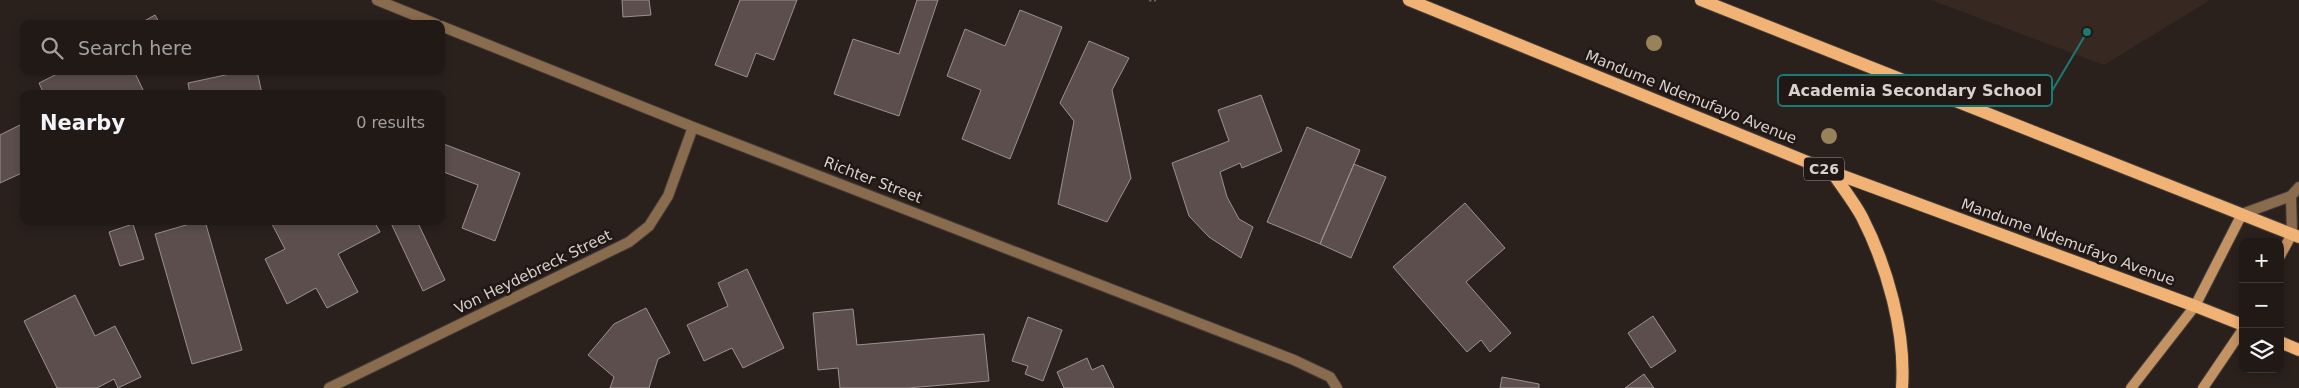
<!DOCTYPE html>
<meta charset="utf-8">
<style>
:root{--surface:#201916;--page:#28221f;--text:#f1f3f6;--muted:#a2a0a1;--line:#3d3835}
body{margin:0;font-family:"DejaVu Sans",sans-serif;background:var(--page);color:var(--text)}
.controls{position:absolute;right:15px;bottom:15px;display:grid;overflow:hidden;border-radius:10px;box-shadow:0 2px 8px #0003}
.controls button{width:45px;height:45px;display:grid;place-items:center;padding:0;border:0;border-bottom:1px solid var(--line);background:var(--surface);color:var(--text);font:25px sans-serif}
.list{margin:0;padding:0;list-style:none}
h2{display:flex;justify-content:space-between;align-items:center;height:65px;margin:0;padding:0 20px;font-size:21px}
h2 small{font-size:16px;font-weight:400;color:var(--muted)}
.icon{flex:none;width:28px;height:28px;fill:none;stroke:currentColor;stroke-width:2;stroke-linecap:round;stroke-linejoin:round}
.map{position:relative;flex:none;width:2299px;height:388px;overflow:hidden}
.search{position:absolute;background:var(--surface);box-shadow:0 2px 8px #0003;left:20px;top:20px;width:425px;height:55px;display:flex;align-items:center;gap:12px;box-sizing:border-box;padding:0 18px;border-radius:10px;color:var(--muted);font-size:19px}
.panel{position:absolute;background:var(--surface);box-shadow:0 2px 8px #0003;left:20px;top:90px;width:425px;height:135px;border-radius:10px}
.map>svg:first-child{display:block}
.built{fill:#382822}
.building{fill:#5b4e4d;stroke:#9e908f}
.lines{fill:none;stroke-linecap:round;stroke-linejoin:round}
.minor-casing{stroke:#463d39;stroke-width:12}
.secondary-casing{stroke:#463d39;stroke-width:12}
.primary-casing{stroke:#463d39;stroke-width:14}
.path{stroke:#6a625e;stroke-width:3;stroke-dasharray:2.5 2.5;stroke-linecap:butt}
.minor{stroke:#896b4e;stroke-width:10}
.secondary{stroke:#c49364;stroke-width:10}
.primary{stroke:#f1b275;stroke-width:12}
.tree{fill:#978259}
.labels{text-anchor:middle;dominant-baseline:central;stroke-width:5;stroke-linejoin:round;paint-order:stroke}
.shield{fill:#211714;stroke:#a19996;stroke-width:1}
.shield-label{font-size:14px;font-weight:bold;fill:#d8d1ce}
.street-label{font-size:15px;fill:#d8d1ce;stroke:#211714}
.leader{fill:none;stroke:#197b73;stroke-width:2}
.callout-dot{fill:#197b73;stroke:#211714;stroke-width:2}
.callout{fill:#211714;stroke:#197b73;stroke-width:2}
.callout-label{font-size:16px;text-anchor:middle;font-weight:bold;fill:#d8d1ce}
</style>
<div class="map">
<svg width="2299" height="388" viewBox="0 0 2299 388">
<rect width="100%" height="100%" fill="#2a211d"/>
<path class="built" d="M1931,0H2210L2104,65Z"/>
<path class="building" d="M622,0H649L651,15L623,17Z
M740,0H797L774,60L756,53L747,77L715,65Z
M917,0H938L899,116L834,94L853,39L899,54Z
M1020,10L1062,27L1010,159L962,139L981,90L947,76L965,29L1005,46Z
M155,15L160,24H139Z
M1089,41L1129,58L1112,90L1131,178L1107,222L1058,204L1074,121L1060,103Z
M63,71H134L145,94H44L39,83Z
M244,71H257L262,94H190L188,83Z
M1261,95L1282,151L1242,168L1240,163L1220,172L1227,197L1239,219L1253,227L1241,258L1209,237L1189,216L1172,163L1229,141L1218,110Z
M24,123V172L0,183V135Z
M1307,127L1360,150L1320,244L1267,222Z
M441,143L520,173L495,241L462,228L478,185L441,171Z
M1354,164L1386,177L1351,258L1320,244Z
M1465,203L1505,248L1466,282L1511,333L1490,352L1481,340L1467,352L1393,267Z
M200,221H205L242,350L192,364L155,234Z
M276,221H374L380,232L338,254L358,292L327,308L316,288L287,304L265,259L285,249L272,224Z
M390,221H417L445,280L423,291Z
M133,224L144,259L120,266L109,232Z
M747,269L784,348L743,368L732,348L704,361L687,325L728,306L718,283Z
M75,295L95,336L115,326L141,377L118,388L114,379L97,388H57L24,321Z
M646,308L670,353L658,359L649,388H610L614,377L588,355L614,324Z
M853,309L857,345L984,334L989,381L908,388H840L838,368L818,370L813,313Z
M1653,316L1676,351L1651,368L1628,333Z
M1028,317L1062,330L1043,381L1025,374L1028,366L1012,361Z
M1087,358L1092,370L1103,365L1114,388H1064L1057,372Z
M1644,374L1654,388H1625Z
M1502,377L1539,384V388H1500Z"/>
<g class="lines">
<g class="minor-casing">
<path id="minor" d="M377,0L436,24
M441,26L693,127L1294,360L1330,377L1337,388
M2291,196L2292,234
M2242,214L2291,196L2299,187
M329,388L629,242L649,226L668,196L693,127"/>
</g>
<g class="secondary-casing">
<path id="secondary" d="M2280,256L2292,234
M2131,388L2195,306L2242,214
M2203,388L2243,329"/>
</g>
<g class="primary-casing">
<path id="primary" d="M1409,0L1832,172L2195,306L2243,325
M1701,0L2299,237
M1832,172C1842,187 1854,202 1862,217C1887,266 1906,332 1902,388
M2280,342L2299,350"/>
</g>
<path class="path" d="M1149,0H1156"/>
<use href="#minor" class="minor"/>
<use href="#secondary" class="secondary"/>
<use href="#primary" class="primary"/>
</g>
<g class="tree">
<circle cx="1654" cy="43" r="8"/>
<circle cx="1829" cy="136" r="8"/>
</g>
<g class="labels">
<rect class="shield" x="1804" y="157.5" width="40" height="23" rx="4"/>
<g class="shield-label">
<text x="1824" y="169">C26</text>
</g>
<g class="street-label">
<text transform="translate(1691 97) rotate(22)">Mandume Ndemufayo Avenue</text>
<text transform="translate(873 180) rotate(21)">Richter Street</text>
<text transform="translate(2068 242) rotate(20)">Mandume Ndemufayo Avenue</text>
<text transform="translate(533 272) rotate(-26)">Von Heydebreck Street</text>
</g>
</g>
<path class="leader" d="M2087 32L2052 91"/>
<circle class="callout-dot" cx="2087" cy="32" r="5"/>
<rect class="callout" x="1778" y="75" width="274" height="31" rx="5"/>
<g class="callout-label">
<text x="1915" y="96">Academia Secondary School</text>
</g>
</svg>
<div class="controls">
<button>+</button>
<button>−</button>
<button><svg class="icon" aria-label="layers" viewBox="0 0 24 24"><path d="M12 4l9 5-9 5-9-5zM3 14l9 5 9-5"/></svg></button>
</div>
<div class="search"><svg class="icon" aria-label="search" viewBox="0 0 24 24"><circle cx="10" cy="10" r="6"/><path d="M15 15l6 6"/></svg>Search here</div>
<section class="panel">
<h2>Nearby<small>0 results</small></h2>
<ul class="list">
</ul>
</section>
</div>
